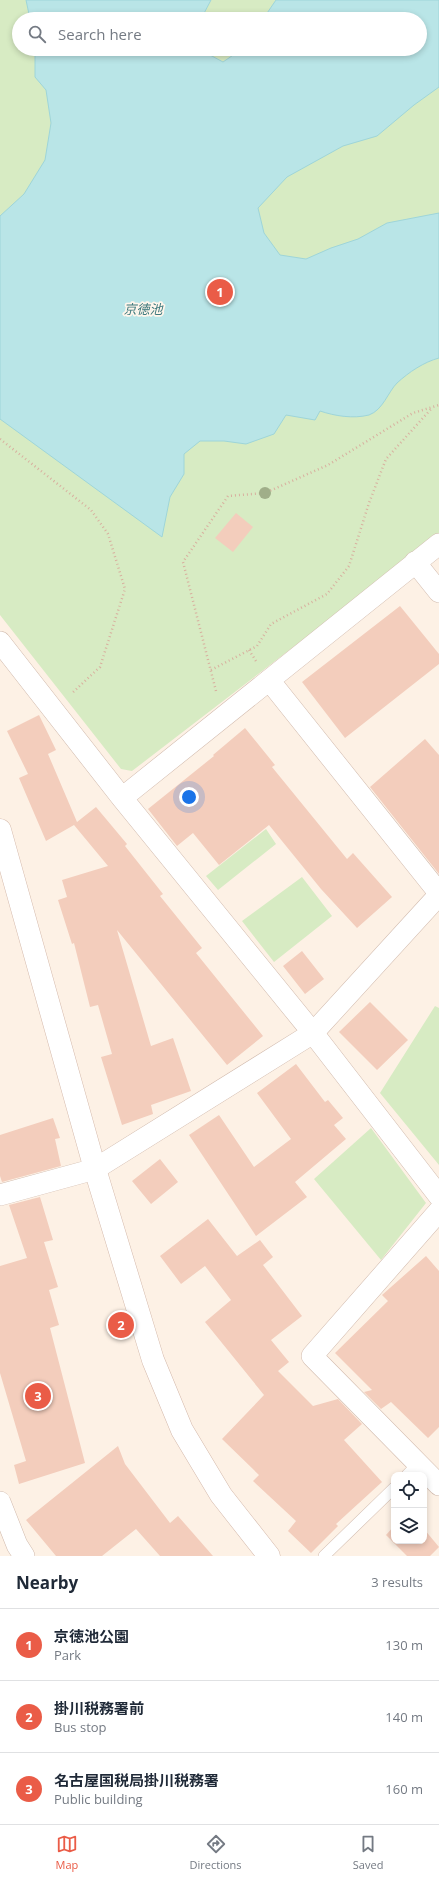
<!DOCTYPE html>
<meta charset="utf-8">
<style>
:root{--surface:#fff;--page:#f6f6f7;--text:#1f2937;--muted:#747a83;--line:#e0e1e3;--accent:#ea5c47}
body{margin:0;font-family:"Open Sans","Noto Sans JP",sans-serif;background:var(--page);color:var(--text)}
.controls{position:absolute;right:12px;bottom:12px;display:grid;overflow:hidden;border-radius:8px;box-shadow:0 2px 6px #0003}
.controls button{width:36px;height:36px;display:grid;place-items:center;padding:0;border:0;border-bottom:1px solid var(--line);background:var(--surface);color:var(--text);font:20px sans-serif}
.you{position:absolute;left:189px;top:797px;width:14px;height:14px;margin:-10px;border:3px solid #fff;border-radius:50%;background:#1a73e8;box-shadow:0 0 0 6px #1a73e833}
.badge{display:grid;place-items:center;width:26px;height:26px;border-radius:50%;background:var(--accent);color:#fff;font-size:13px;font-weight:700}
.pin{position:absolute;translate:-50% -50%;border:2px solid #fff;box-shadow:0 1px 4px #0006}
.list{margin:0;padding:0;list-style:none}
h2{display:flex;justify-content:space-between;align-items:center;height:52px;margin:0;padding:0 16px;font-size:17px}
h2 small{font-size:13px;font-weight:400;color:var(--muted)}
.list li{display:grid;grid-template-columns:26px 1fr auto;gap:12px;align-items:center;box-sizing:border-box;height:72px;padding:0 16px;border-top:1px solid var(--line)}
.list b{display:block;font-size:15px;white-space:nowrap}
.list p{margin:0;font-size:13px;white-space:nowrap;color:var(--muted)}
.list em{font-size:13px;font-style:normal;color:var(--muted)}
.icon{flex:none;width:22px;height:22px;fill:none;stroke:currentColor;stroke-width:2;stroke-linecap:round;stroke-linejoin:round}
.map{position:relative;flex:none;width:439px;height:1556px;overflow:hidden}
.search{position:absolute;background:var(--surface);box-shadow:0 2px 6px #0003;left:12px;right:12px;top:12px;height:44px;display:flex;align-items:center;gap:10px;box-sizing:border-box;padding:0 14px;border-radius:22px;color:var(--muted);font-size:15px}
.sheet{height:268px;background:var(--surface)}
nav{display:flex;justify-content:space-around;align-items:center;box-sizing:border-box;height:56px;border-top:1px solid var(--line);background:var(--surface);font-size:11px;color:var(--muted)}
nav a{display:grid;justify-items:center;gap:2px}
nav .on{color:var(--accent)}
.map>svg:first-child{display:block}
.green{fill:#d7ebc3;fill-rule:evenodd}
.water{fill:#b9e5e7;stroke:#9ed5d9}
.building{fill:#f3cdbc}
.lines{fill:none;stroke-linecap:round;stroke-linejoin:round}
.lane-casing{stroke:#d1baad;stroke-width:12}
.street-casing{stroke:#d1baad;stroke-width:22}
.secondary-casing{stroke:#d4b9ab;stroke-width:23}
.path{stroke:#d8b09f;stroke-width:2.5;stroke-dasharray:1 3;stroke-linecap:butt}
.lane{stroke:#fff;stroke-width:11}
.street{stroke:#fff;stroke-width:21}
.secondary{stroke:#fff;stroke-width:22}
.tree{fill:#a0ae89}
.labels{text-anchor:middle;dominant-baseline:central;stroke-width:3.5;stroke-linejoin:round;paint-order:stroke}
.water-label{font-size:13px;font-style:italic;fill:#3c787c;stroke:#fff6ec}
</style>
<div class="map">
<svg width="439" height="1556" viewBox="0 0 439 1556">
<rect width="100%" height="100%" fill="#fdf1e5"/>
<path class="green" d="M0,0H439V535L132,771L121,769L0,615ZM19,19H420V49H19Z
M266,829L276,844L218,890L206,876Z
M302,877L332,916L274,962L242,921Z
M435,1006L439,1008V1165L380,1093Z
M371,1128L426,1203L381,1260L314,1179Z"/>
<path class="water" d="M26,0H211L201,19H30Z
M276,0H439V87L414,105L377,136L343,146L287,177L258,208L264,233L280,255L306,259L331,248L358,239L387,223L439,213V358C424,362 409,372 397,383C388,392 383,410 369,415C353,419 335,416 320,411L315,420L286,415L274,434L246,444L224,441H200L184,454V474L170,497L162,537L0,419V216L24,194L45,160L51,123L46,90L35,77V49H199L223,62L242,49H420V19H263Z"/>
<path class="building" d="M236,513L253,527L233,552L215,538Z
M400,606L439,654V664L345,738L302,682Z
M39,715L56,750L48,754L77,822L96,807L127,844L125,846L163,894L160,896L202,948L196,953L263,1036L227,1065L117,930L151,1046L173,1038L191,1091L151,1105L153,1114L122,1125L101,1057L112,1054L98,1005L90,1007L74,943L72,944L58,900L67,897L62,880L108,866L74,825L46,841L19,778L28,774L7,731Z
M245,728L275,765L272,767L347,859L353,853L392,897L357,928L321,889L269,825L219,865L193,833L177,846L148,809L214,756L213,755Z
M425,739L439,755V874L370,787Z
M302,951L324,979L305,994L283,966Z
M370,1002L408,1040L377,1070L339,1032Z
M296,1064L325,1102L328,1100L343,1118L334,1125L346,1139L295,1182L307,1197L256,1236L189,1135L219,1115L254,1167L291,1139L257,1093Z
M53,1118L60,1138L55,1139L61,1166L2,1182L0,1176V1135Z
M160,1159L178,1182L151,1204L132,1181Z
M40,1197L53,1240L44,1242L58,1287L49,1290L59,1325L50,1328L85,1463L19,1484L14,1465L26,1461L0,1373V1266L27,1258L9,1205Z
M208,1219L237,1256L260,1240L273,1257L263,1265L302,1316L271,1340L289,1362L278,1371L313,1406L338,1399L362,1424L344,1440L382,1482L336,1524L338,1526L311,1553L288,1531L296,1521L253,1481L259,1475L222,1439L264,1395L205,1322L231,1300L205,1266L181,1284L160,1256Z
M426,1256L439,1271V1427L428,1438L391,1402L381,1409L364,1392L372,1390L335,1353L388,1301L382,1295Z
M118,1446L125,1464L170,1523L178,1516L213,1556H160L136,1529L102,1556H56L26,1520Z
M394,1526V1541H424V1529L439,1547L430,1556H407L386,1535Z"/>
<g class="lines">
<g class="lane-casing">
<path id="lane" d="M407,1475L418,1464
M324,1556L394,1488"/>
</g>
<g class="street-casing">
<path id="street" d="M415,562L439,592
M0,642L122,798L313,1033L439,1196
M269,680L439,893
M122,798L439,544
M0,1195L95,1169L313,1033L439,895
M439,1211L312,1356L439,1485
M0,1502L17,1545L24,1556"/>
</g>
<g class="secondary-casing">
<path id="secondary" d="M0,830L95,1169L153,1360L182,1430L221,1495L269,1556"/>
</g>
<path class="path" d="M0,439L91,510L108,534L125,589L100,667L71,694
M249,650L256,661
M211,670L257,646L271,624L327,594L349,566L369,503L386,459L432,408
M216,691L183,562L228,496L265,493L328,465L413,413L439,405"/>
<use href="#lane" class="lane"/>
<use href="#street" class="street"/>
<use href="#secondary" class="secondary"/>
</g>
<circle class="tree" cx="265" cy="493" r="6"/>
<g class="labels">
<g class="water-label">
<text x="143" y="309">京徳池</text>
</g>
</g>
</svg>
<div class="controls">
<button><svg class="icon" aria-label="locate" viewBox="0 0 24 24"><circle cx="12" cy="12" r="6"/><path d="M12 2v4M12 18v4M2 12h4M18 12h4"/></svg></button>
<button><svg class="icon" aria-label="layers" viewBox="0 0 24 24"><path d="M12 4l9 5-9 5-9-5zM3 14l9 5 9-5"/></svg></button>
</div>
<div class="you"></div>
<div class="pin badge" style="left:220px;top:292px">1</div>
<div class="pin badge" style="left:121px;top:1325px">2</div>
<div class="pin badge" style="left:38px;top:1396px">3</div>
<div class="search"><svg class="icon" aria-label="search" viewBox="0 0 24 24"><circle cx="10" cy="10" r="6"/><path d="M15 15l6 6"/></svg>Search here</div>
</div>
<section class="sheet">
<h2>Nearby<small>3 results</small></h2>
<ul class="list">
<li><span class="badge">1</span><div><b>京徳池公園</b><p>Park</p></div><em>130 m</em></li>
<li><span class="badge">2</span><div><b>掛川税務署前</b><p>Bus stop</p></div><em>140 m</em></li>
<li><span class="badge">3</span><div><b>名古屋国税局掛川税務署</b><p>Public building</p></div><em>160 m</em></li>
</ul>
</section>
<nav>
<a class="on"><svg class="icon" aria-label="map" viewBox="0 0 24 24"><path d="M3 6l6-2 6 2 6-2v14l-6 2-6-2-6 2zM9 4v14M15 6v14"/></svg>Map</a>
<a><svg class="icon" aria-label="directions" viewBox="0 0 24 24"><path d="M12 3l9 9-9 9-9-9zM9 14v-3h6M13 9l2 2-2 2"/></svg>Directions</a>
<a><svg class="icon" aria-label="saved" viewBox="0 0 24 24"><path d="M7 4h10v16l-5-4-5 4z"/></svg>Saved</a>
</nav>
